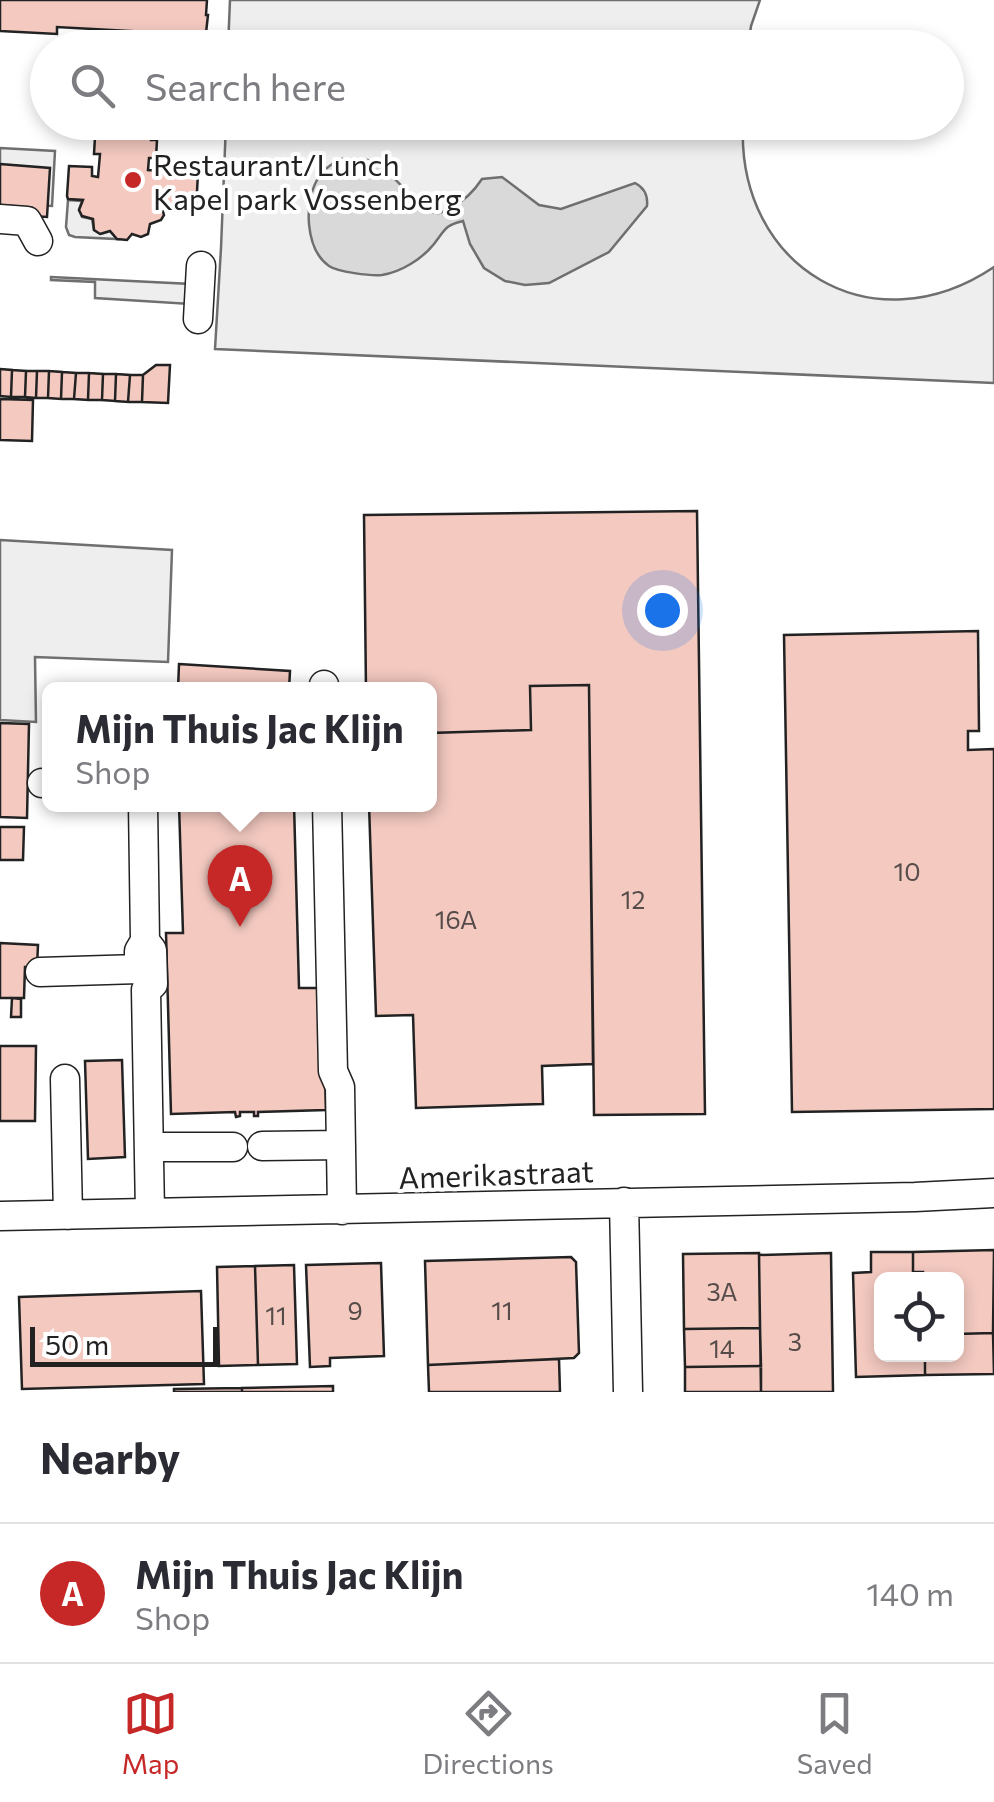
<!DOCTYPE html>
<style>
:root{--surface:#fff;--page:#f2f2f3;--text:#2b2b33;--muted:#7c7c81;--line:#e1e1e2;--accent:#c62828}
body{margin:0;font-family:Commissioner,sans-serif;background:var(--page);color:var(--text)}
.controls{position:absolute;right:30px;bottom:30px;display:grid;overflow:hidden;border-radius:15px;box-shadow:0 5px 15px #0003}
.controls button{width:90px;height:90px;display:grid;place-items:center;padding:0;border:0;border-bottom:2px solid var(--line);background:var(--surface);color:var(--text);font:50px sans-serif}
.scale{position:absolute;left:30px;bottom:25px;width:188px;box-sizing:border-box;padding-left:10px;border:5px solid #222;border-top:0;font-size:28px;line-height:35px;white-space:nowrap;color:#222;-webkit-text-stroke:8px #fff;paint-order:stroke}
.you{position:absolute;left:662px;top:610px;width:35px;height:35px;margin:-25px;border:8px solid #fff;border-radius:50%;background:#1a73e8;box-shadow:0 0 0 15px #1a73e833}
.badge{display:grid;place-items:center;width:65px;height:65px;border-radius:50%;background:var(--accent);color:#fff;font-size:32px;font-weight:700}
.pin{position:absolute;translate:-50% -82px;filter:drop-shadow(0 2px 5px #0008)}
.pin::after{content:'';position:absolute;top:52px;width:35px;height:30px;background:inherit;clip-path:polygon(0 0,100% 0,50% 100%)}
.popup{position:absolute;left:42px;top:682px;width:395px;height:130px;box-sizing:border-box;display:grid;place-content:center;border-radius:15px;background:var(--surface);filter:drop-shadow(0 2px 8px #0005);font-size:32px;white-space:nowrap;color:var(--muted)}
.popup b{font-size:38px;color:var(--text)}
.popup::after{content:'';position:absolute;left:50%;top:100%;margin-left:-20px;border:20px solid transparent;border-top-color:var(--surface)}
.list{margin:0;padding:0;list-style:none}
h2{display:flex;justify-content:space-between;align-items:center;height:130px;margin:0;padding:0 40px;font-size:42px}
h2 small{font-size:32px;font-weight:400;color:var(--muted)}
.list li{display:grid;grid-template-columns:65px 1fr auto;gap:30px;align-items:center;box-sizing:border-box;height:140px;padding:0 40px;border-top:2px solid var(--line)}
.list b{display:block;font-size:38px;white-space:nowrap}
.list p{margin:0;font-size:32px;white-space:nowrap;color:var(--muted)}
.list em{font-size:32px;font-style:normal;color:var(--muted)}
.icon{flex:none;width:55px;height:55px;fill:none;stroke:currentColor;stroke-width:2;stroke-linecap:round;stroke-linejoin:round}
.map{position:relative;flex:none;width:994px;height:1392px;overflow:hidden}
.search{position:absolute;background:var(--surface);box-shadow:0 5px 15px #0003;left:30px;right:30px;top:30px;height:110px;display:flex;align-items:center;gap:25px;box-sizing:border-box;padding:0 35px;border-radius:55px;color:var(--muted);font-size:38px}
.sheet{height:270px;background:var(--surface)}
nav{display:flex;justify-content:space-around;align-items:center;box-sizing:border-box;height:140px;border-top:2px solid var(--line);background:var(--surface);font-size:28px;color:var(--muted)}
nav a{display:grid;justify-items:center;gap:5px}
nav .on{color:var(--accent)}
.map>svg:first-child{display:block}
.green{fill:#eee;stroke:#6f6f6f;stroke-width:2.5}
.water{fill:#d9d9d9;stroke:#6f6f6f;stroke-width:2.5}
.building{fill:#f3c9c0;stroke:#222;stroke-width:2.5}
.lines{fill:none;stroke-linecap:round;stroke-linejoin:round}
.minor-casing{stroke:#222;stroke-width:31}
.minor{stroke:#fff;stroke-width:28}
.poi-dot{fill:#c62828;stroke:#fff;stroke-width:4}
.labels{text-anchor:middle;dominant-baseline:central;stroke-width:8;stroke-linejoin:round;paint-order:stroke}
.number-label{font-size:25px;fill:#564c4a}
.poi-label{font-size:30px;fill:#222;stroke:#fff;text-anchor:start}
.street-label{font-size:30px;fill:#222;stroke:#fff}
</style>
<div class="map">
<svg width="994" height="1392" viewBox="0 0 994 1392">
<rect width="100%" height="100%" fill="#fff"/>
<path class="green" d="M230,0H760L751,26L748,47L228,48Z
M226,123H743C736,267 872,349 994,267V383L215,349L221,248Z
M0,148L55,151L52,206L0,203Z
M68,200L82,201L79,210L82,217L92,219L94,230L101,234L110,231L117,239L75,237L69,235L66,227Z
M51,277L191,284L190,304L95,298V282L51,280Z
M0,540L172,550L168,662L35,657L36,722L0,720Z"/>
<path class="water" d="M340,159C352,159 367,157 378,164C395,174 421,215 439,213C443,212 450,208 453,206C466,200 474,191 482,179L502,177L539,205L561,209L635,183C645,188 648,196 647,206L609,252L549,283L525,285L505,281L484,268L470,244L463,221C445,225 445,230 434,244C422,259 401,272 382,275C370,276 338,272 329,266C305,249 304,203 317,180C323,170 330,165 340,159Z"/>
<path class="building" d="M0,0H207L206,15H208L205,42L164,40L165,33L57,27V34L0,31Z
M96,122H158V127H152L151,140H157L156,158H149L148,170L198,173L196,210L162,208L164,215L161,220L150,224L148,234L141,237L132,234L127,240L117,239L110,231L100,234L94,230L93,219L82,216L79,210L83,200L68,199L67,196L69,166L92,167V176L98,177L100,154H94L95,137H100L101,124Z
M0,164L50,168L47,217L32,216V208L0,205Z
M156,365H170L168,403L142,402L143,375Z
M0,369L12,370L11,397L0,396Z
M12,370L26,371L25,397H11Z
M26,371H37L36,398L25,397Z
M37,371H49L48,398H36Z
M49,371L62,372L61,399L48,398Z
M62,372L76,373L74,399H61Z
M76,373H89L88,400L74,399Z
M89,373L103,374L102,400H88Z
M103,374H116L115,401L102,400Z
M116,374L130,375L128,402L115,401Z
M130,375H143L142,402H128Z
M0,399L33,400L32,441L0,440Z
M697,511L705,1114L594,1115L589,685L530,686L531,730L430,733V690H366L364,515Z
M978,631L979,731H968V750L994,749V1109L792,1112L784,635Z
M179,664L290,671L289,690H178Z
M589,685L593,1064L542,1066L543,1104L416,1108L413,1015L376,1016L369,804H430V733L531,730L530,686Z
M0,723L29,724L27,818L0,817Z
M179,804H294L299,988H323L326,1110L258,1112V1116H254V1112H240V1116L236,1117L235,1112L171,1114L166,933H183Z
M0,827H24L23,860H0Z
M0,943L38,945L37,967H25L24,998H0Z
M12,998L21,999V1017H11Z
M0,1046H36L35,1121H0Z
M122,1060L125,1157L88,1159L85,1061Z
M994,1250L993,1333L956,1334V1280H923V1272H913V1252Z
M871,1252H913V1272H923V1280H882V1354H925V1375L856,1377L853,1273L871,1272Z
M759,1253L760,1328L684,1329L683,1254Z
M831,1253L833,1392H761L759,1255Z
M571,1257L576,1262L579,1353L574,1358L428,1365L425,1261Z
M381,1263L384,1356L330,1358V1366L310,1367L306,1265Z
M294,1265L297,1364L258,1365L255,1266Z
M255,1266L258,1365L219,1366L217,1267Z
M201,1291L204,1384L22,1389L19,1297Z
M760,1328L761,1366L685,1367L684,1329Z
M993,1333L994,1374L925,1375V1354H956V1334Z
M559,1359L560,1392H429L428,1365Z
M761,1366V1392H685V1367Z
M333,1386V1392H242V1388Z
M242,1388V1392H174V1389Z"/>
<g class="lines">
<g class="minor-casing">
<path id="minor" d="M0,219L27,221L38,241
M198,319L201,266
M324,685V690
M42,783H50
M327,804L333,1071L340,1087L342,1210
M145,941L152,950L153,984L146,990L150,1213
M139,956V951L145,941L143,804
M40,972L139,969
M65,1079L68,1215
M262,1146L341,1145
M149,1147H233
M624,1202L628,1392
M0,1216L915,1197L994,1193"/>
</g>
<use href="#minor" class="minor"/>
</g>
<circle class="poi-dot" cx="133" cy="180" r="10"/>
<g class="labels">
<g class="number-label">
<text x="907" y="871">10</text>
<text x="633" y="899">12</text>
<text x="456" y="919">16A</text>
<text x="722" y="1291">3A</text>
<text x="355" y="1310">9</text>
<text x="502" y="1310">11</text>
<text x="276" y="1315">11</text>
<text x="795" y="1341">3</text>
<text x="722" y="1348">14</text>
</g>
<g class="poi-label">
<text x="153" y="163">Restaurant/Lunch<tspan x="153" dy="34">Kapel park Vossenberg</tspan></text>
</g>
<g class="street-label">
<text transform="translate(496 1173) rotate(-2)">Amerikastraat</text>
</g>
</g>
</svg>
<div class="controls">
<button><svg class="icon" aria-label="locate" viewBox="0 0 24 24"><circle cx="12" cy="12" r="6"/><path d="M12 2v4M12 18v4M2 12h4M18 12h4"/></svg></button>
</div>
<div class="scale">50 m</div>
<div class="you"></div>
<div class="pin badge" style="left:240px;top:927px">A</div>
<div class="popup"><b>Mijn Thuis Jac Klijn</b>Shop</div>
<div class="search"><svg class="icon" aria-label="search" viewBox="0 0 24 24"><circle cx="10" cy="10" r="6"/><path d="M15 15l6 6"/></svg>Search here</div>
</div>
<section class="sheet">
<h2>Nearby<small></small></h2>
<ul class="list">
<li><span class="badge">A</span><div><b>Mijn Thuis Jac Klijn</b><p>Shop</p></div><em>140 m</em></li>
</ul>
</section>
<nav>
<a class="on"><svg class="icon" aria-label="map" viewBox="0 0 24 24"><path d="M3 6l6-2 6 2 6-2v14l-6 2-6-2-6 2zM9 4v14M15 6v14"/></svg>Map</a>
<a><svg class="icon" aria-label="directions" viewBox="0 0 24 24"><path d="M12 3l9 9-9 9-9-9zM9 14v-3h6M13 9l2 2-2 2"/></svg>Directions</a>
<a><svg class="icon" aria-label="saved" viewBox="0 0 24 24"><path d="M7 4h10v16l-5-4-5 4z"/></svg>Saved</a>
</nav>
